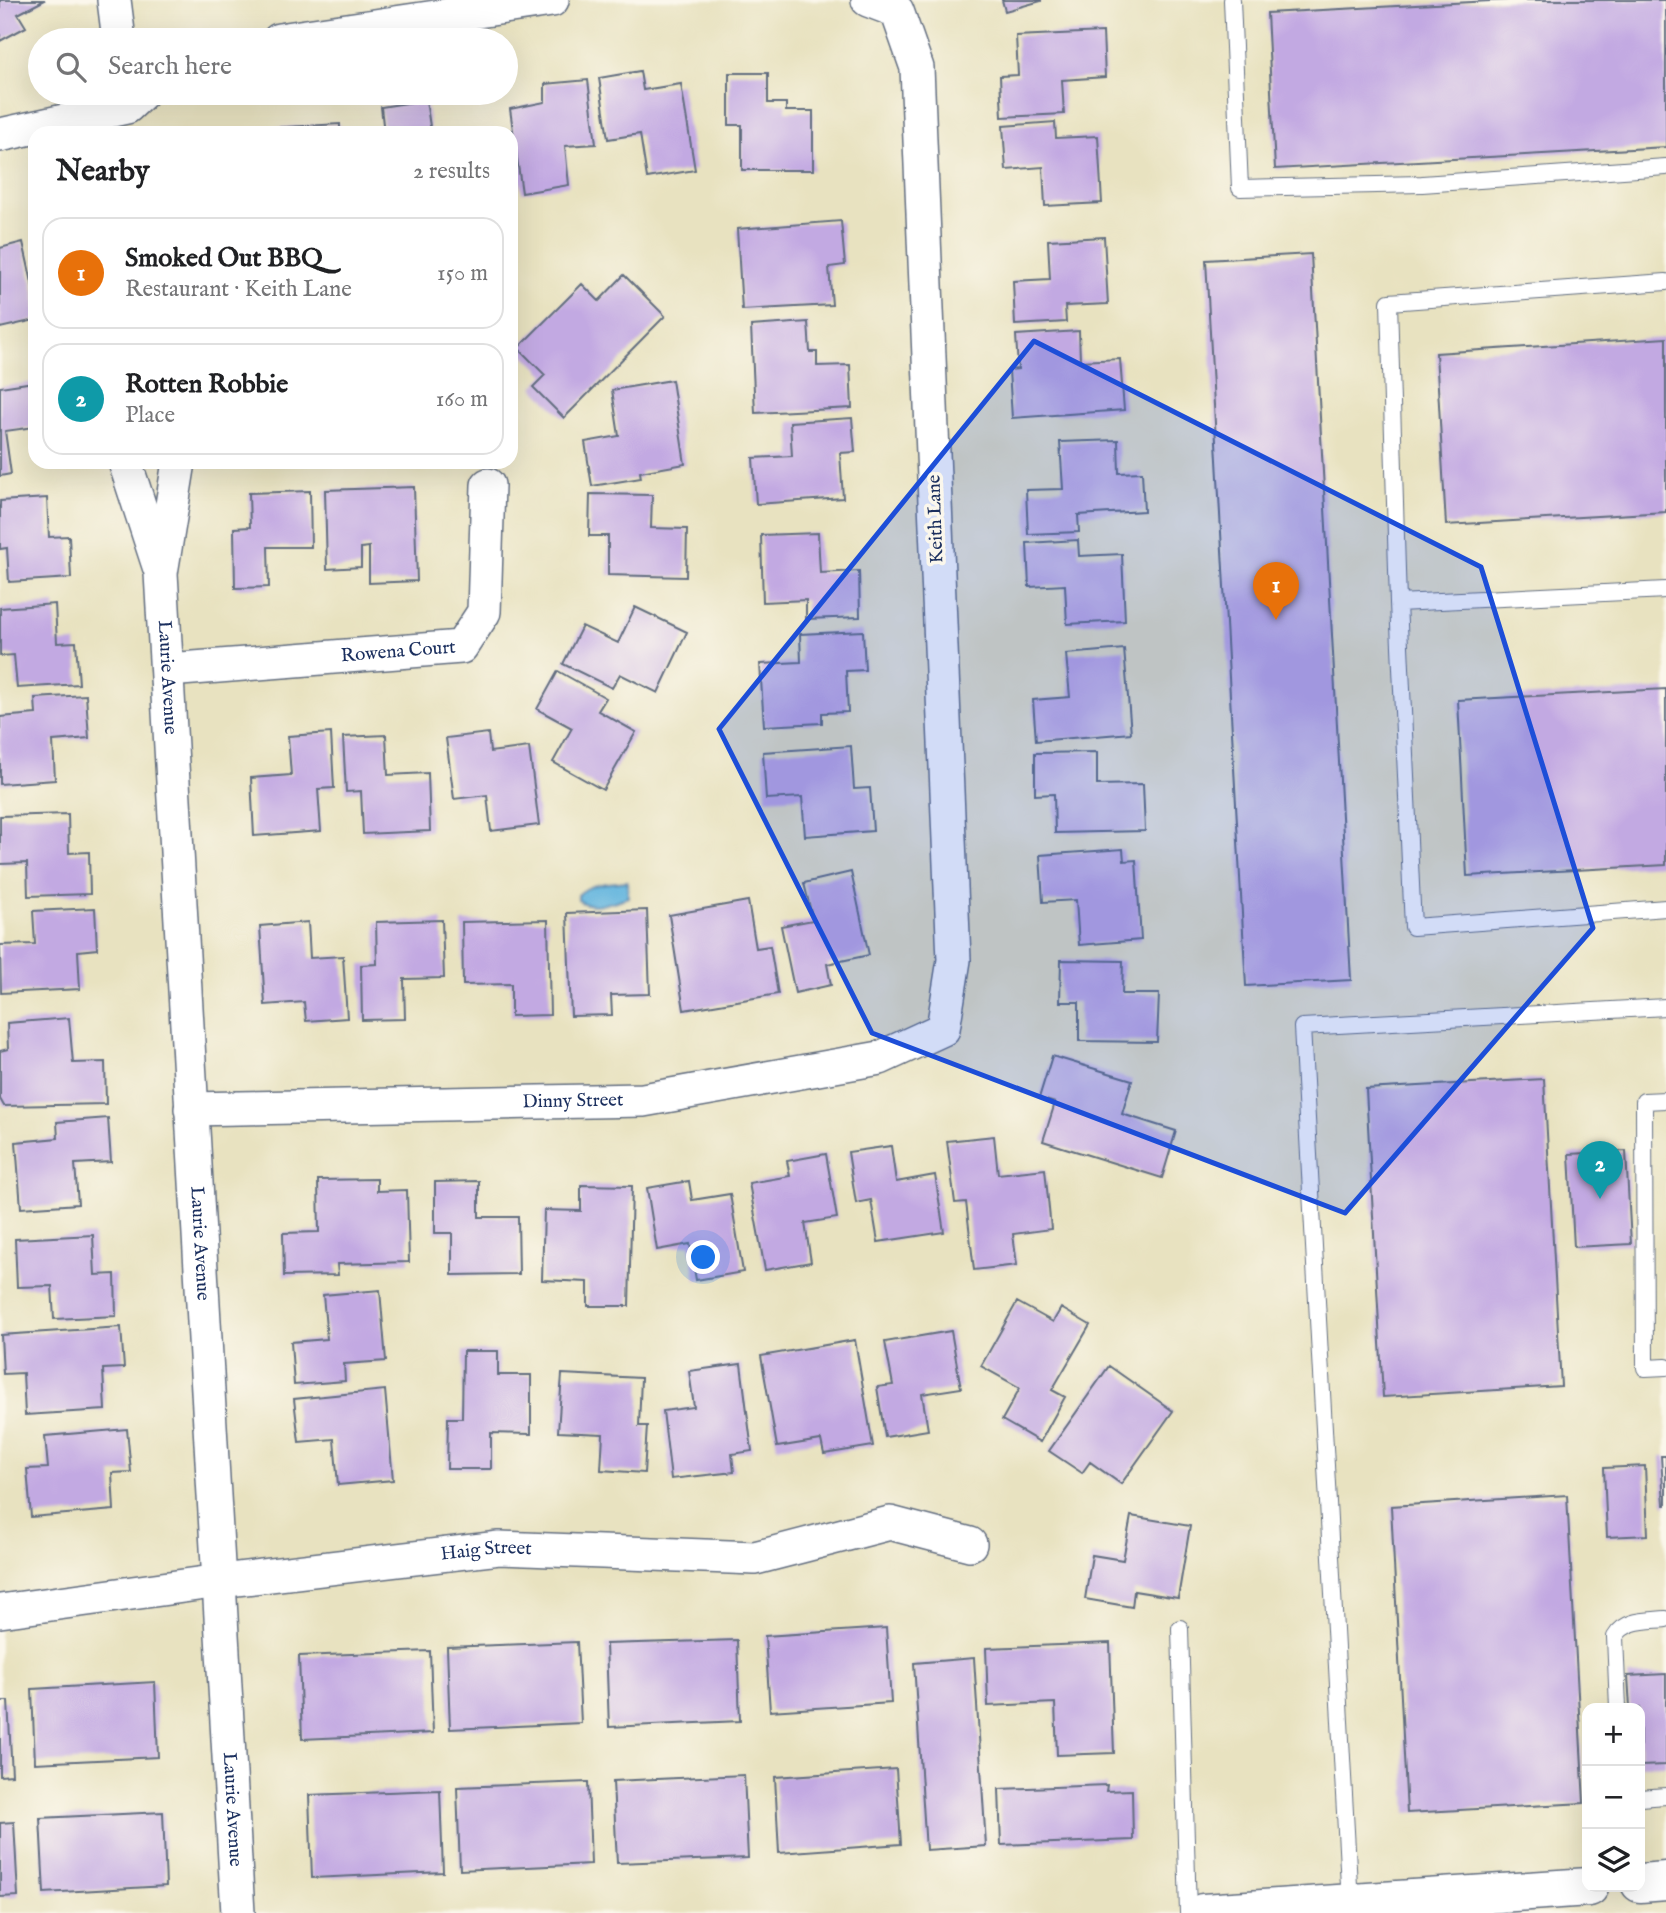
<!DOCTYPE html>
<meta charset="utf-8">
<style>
:root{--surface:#fff;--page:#f6f6f6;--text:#202124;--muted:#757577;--line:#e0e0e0;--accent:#d1495b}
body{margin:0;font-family:"IM FELL English",serif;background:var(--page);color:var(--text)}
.controls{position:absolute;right:21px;bottom:21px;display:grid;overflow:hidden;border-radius:14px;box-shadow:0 7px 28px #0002}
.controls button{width:63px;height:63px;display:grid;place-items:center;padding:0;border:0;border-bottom:2px solid var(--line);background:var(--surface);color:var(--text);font:35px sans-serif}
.you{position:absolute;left:704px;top:1258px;width:24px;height:24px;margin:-18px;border:5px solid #fff;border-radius:50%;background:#1a73e8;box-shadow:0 0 0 10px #1a73e833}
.badge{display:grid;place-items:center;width:46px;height:46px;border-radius:50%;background:var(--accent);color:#fff;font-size:23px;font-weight:700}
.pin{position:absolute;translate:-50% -58px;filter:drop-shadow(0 2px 4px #0008)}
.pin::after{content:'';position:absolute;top:37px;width:24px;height:21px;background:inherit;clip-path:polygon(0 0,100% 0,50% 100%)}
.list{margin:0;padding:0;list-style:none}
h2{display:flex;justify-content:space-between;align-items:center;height:91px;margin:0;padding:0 28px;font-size:30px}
h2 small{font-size:23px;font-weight:400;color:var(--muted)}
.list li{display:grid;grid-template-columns:46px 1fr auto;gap:21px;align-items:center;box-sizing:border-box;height:112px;margin:0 14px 14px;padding:0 14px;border:2px solid var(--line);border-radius:21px}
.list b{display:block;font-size:26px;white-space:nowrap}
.list p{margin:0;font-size:23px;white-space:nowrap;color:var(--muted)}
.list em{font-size:23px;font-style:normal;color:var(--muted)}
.icon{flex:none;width:38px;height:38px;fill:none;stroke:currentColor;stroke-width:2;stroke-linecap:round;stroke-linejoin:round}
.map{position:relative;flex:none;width:1666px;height:1913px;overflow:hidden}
.search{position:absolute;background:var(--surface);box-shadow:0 7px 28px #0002;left:28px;top:28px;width:490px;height:77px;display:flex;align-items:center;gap:18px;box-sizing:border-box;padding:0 24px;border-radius:38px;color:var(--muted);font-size:26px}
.panel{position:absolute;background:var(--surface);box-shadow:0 7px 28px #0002;left:28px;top:126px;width:490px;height:343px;border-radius:21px}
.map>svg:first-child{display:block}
.water{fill:#63b5de;stroke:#3f729e;stroke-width:2}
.building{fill:#c2a9e2}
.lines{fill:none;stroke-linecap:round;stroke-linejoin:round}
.lane-casing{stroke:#636e80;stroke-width:18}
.street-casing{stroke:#636e80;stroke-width:36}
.primary-casing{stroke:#636e80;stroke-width:41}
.lane{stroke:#fff;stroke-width:16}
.street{stroke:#fff;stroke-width:33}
.primary{stroke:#fff;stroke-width:38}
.marked{fill:#1d4ed8;fill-opacity:0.2;stroke:#1d4ed8;stroke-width:5;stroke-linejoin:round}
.labels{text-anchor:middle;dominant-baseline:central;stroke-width:7;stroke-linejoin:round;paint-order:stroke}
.street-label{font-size:19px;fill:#1b2f5e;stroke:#fbf7ec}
</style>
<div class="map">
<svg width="1666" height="1913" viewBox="0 0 1666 1913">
<rect width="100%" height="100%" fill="#fbf7ec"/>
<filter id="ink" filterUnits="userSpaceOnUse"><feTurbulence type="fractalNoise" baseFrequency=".0143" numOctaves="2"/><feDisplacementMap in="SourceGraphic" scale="14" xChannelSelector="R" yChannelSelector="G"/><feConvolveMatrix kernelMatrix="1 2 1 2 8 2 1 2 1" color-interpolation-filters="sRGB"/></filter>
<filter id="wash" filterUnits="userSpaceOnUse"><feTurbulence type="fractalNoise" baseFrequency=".00686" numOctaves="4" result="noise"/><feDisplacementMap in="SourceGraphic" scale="28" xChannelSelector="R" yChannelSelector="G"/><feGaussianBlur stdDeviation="1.57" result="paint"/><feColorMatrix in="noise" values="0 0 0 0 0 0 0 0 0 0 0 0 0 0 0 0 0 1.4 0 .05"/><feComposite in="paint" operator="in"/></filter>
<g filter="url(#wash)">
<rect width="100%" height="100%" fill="#e8e2c0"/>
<path class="water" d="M627,881L628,897C614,902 591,910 578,900V895C591,882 610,883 627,881Z"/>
<g id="blocks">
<path class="building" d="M0,0H45L18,14L26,27L0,41Z
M1002,0H1041V1L1005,11Z
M1509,0H1666V147L1275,169L1267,13Z
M1103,32L1105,77L1062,80L1064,114L1002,117L1000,76L1018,75L1016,36Z
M640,71L643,90L681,84L695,170L647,178L640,134L608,139L599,78Z
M729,73H768V103H786V111H813V170H742V125H729Z
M588,80L596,144L565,146L569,185L522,193L510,109L545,102V84Z
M426,100L431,133H384L381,107Z
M1055,122L1056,138L1098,136L1102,203L1045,206L1043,167L1006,170L1003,126Z
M340,124V133H252L251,129Z
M841,221L845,265L829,267L832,305L742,310L737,229Z
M1104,237L1108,304L1065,306L1066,322L1015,325L1013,281L1050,279L1048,240Z
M23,242L35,296V320L0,328V248Z
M1311,254L1351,980L1246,986L1206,260Z
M624,275L665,316L564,418L533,387L545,375L518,348L582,284L599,301Z
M808,322L810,352H817V366L850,365L852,408L755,413L751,326Z
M1079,331L1080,361L1120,359L1124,410L1012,418L1009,370L1018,369L1016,335Z
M1666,338V512L1446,525L1436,353Z
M672,380L685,464L640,472L641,478L592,486L585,442L619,436L612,390Z
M34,382L35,427L5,431L11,474L0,476V387Z
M852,418L855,452L840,453L843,498L756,504L753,458L792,456L790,422Z
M1118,440L1119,473L1142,472L1144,511L1078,515L1079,532L1028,534L1026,490L1063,489L1060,442Z
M414,487L417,581L369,583V547L361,548V567L327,569L325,490Z
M310,491L311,547H268L269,587L235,588L234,528L250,527L249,493Z
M590,494L652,495L651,528L687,529L686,577L608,575V536H589Z
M47,498L49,537L69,536L71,578L9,582L7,548L0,549V501Z
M818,533L820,573L859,571L860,617L806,619V600L763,602L761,535Z
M1078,540L1079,556L1122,554L1125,621L1067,624L1065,585L1029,587L1027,543Z
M55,604L57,643L76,642L79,684L17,688L14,655L0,656V608Z
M635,607L687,632L658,693L620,674L612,688L563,664L582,626L618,643Z
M863,631L865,670L846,671L848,712L822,713V723L764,726L760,664L801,662L800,634Z
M1124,649L1131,733L1036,741L1033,700L1070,697L1066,654Z
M558,671L606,698L598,711L636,732L603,790L553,762L572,728L537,709Z
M1666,689V865L1467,876L1458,700Z
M86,695L89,738L53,741L55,780L0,784V717L36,714L35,698Z
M331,733L334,788L318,789L321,831L254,836L251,778L291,775L288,736Z
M488,733L490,752L529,747L539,825L491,831L487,795L454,799L446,738Z
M386,735L388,775L428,773L430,831L363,834L361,791L346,792L343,737Z
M851,746L854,789L870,788L873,831L805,836L802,797L766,799L763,752Z
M1097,752V785L1143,784L1145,831L1055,833L1054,794L1035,795V753Z
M68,814L69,853L89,852L90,894L28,896L27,863L0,864V816Z
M1123,849L1124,861L1136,860L1141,940L1079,945L1076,900L1043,902L1040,855Z
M851,872L869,955L827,964L831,985L795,993L781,926L813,920L804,883Z
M748,901L756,948L770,946L778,994L684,1010L669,915Z
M95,908L97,949L78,951L80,989L1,993L0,945L35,944L33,911Z
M647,910L650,994L611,995L612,1015L571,1016L567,913Z
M442,920L444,978L404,979L405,1019L362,1020L361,965L377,964L376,922Z
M548,920L550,1015L511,1016V984L463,985L462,922Z
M308,922L310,958L343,956L347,1018L306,1021L304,1002L265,1005L260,926Z
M1061,960L1123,961L1122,994H1159L1157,1042L1079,1041V1002H1060Z
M69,1018L73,1063L105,1062L106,1104L4,1106L0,1099V1051L8,1049L7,1023Z
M1052,1056L1132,1080L1122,1114L1176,1131L1162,1178L1043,1141L1055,1103L1039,1098Z
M1544,1079L1561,1386L1383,1397L1366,1089Z
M108,1118L111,1162L75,1164L78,1204L21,1208L16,1142L58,1138L57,1122Z
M994,1136L998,1174L1045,1169L1051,1229L1013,1234L1017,1265L974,1270L966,1202L955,1203L947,1141Z
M891,1146L896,1182L935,1175L944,1232L878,1242L871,1200L856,1203L848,1152Z
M1626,1151L1631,1244L1574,1247L1569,1154Z
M826,1154L837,1218L805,1223L811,1262L765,1270L749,1183L790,1176L787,1161Z
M377,1179V1191L407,1190L409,1262L337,1264L338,1275L284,1276L283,1233L319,1232L318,1180Z
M479,1181V1217H518L519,1274L452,1275V1233H435V1182Z
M689,1181L692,1200L730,1194L743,1272L696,1280L690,1244L657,1250L647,1188Z
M581,1185L632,1186L629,1306H588V1282L542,1280L544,1210L581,1211Z
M93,1235L95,1275L115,1274L116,1316L54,1319L52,1286L17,1287L15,1239Z
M380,1290L386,1361L344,1364L345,1381L294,1385L291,1342L327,1339L323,1295Z
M1017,1302L1053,1322L1061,1308L1090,1325L1052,1390L1065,1397L1040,1442L1002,1420L1020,1388L981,1366Z
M121,1327L124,1368L103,1369L105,1410L25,1415L23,1373L3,1374L1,1335Z
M951,1331L961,1388L922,1394L928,1430L885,1437L877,1387L893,1385L885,1342Z
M855,1340L873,1446L824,1454L821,1440L777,1447L761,1356Z
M463,1351H498V1375H531V1434L491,1433V1469H447L448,1418H462Z
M741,1364L752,1451L732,1454L734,1472L671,1479L663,1411L694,1407L689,1371Z
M1109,1366L1173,1411L1121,1484L1090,1462L1082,1473L1049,1451Z
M562,1374L641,1378L639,1426H647L644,1473L601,1470L603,1434L558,1432Z
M385,1390L393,1480L338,1485L334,1439L299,1442L294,1399Z
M127,1429L131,1472L112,1473L114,1510L31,1517L27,1469L48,1468L45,1436Z
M1661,1456H1666V1505H1664Z
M1645,1466L1648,1535L1607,1537L1604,1468Z
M1567,1495L1584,1803L1407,1813L1391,1506Z
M1131,1516L1190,1526L1178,1598L1134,1591L1132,1607L1085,1599L1092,1555L1123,1560Z
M886,1628L891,1703L770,1711L765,1636Z
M737,1640L740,1721L609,1727L606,1644Z
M577,1642L581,1723L450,1729L447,1647Z
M1110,1643L1114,1753L1057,1755L1055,1703L988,1706L986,1648Z
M430,1651L433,1733L302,1739L299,1656Z
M974,1658L986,1846L926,1850L914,1663Z
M1666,1674V1765L1640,1766V1708H1630L1628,1676Z
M155,1682L158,1757L35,1763L32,1689Z
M0,1701H8L12,1775L0,1776Z
M896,1769L901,1844L779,1853L775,1777Z
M744,1775L748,1858L617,1863L613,1781Z
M588,1782L591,1864L460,1870L457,1787Z
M1107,1785L1106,1791L1132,1790L1133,1840L1001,1845L999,1789Z
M440,1790L443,1872L312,1878L309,1795Z
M163,1812L166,1886L44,1893L40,1818Z
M14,1822L18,1896L0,1897V1823Z"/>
</g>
</g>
<g filter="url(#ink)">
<use href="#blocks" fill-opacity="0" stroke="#636e80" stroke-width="2"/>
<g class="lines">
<g class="lane-casing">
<path id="lane" d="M1232,0L1240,188L1422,184L1666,167
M1666,282L1389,302L1398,603L1413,927L1666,908
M1398,603L1666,590
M1666,1100L1644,1101L1645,1368L1666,1367
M1180,1628L1188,1913
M1618,1708L1615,1637C1625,1619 1647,1621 1666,1619
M1640,1798L1666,1796
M1350,1904L1302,1027L1666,1007"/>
</g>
<g class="street-casing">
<g id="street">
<path d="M114,0L119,40"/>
<path d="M279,40L552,0"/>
<path d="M0,135L127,107L142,93"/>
<path d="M125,462L159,566"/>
<path id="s1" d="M179,462L161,573L238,1913"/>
<path id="s2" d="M168,670L461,647L484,612L488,485"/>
<path id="s3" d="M191,1109L643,1100L880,1058L943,1029L954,960L917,68L897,11L868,0"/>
<path id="s4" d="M0,1611L220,1581L499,1548L755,1558L890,1523L970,1544"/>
</g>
</g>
<g class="primary-casing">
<path id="primary" d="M1640,1883L1666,1881
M1203,1913L1589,1887"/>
</g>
<use href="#lane" class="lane"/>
<use href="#street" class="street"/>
<use href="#primary" class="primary"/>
</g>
</g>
<path class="marked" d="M1034,341L1481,567L1593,928L1345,1213L872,1033L719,729Z"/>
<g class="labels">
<g class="street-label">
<text transform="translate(936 519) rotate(-92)">Keith Lane</text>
<text stroke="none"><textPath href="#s2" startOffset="231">Rowena Court</textPath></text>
<text stroke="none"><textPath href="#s1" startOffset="217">Laurie Avenue</textPath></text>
<text stroke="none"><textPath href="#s3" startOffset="382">Dinny Street</textPath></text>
<text stroke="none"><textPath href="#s1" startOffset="784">Laurie Avenue</textPath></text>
<text stroke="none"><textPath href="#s4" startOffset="490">Haig Street</textPath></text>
<text stroke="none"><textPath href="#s1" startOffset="1351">Laurie Avenue</textPath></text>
</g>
</g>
</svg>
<div class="controls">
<button>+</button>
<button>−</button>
<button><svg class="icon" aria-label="layers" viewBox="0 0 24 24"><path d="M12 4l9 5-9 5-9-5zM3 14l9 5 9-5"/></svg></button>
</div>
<div class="you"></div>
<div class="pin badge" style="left:1276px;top:620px;background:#e8710a">1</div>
<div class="pin badge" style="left:1600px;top:1199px;background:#0f9aa8">2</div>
<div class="search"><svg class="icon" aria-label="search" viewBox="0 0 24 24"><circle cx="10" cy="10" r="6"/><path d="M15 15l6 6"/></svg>Search here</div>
<section class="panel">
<h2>Nearby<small>2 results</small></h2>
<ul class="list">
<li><span class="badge" style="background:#e8710a">1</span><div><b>Smoked Out BBQ</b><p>Restaurant · Keith Lane</p></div><em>150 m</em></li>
<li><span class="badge" style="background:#0f9aa8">2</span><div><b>Rotten Robbie</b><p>Place</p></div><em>160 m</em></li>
</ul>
</section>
</div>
